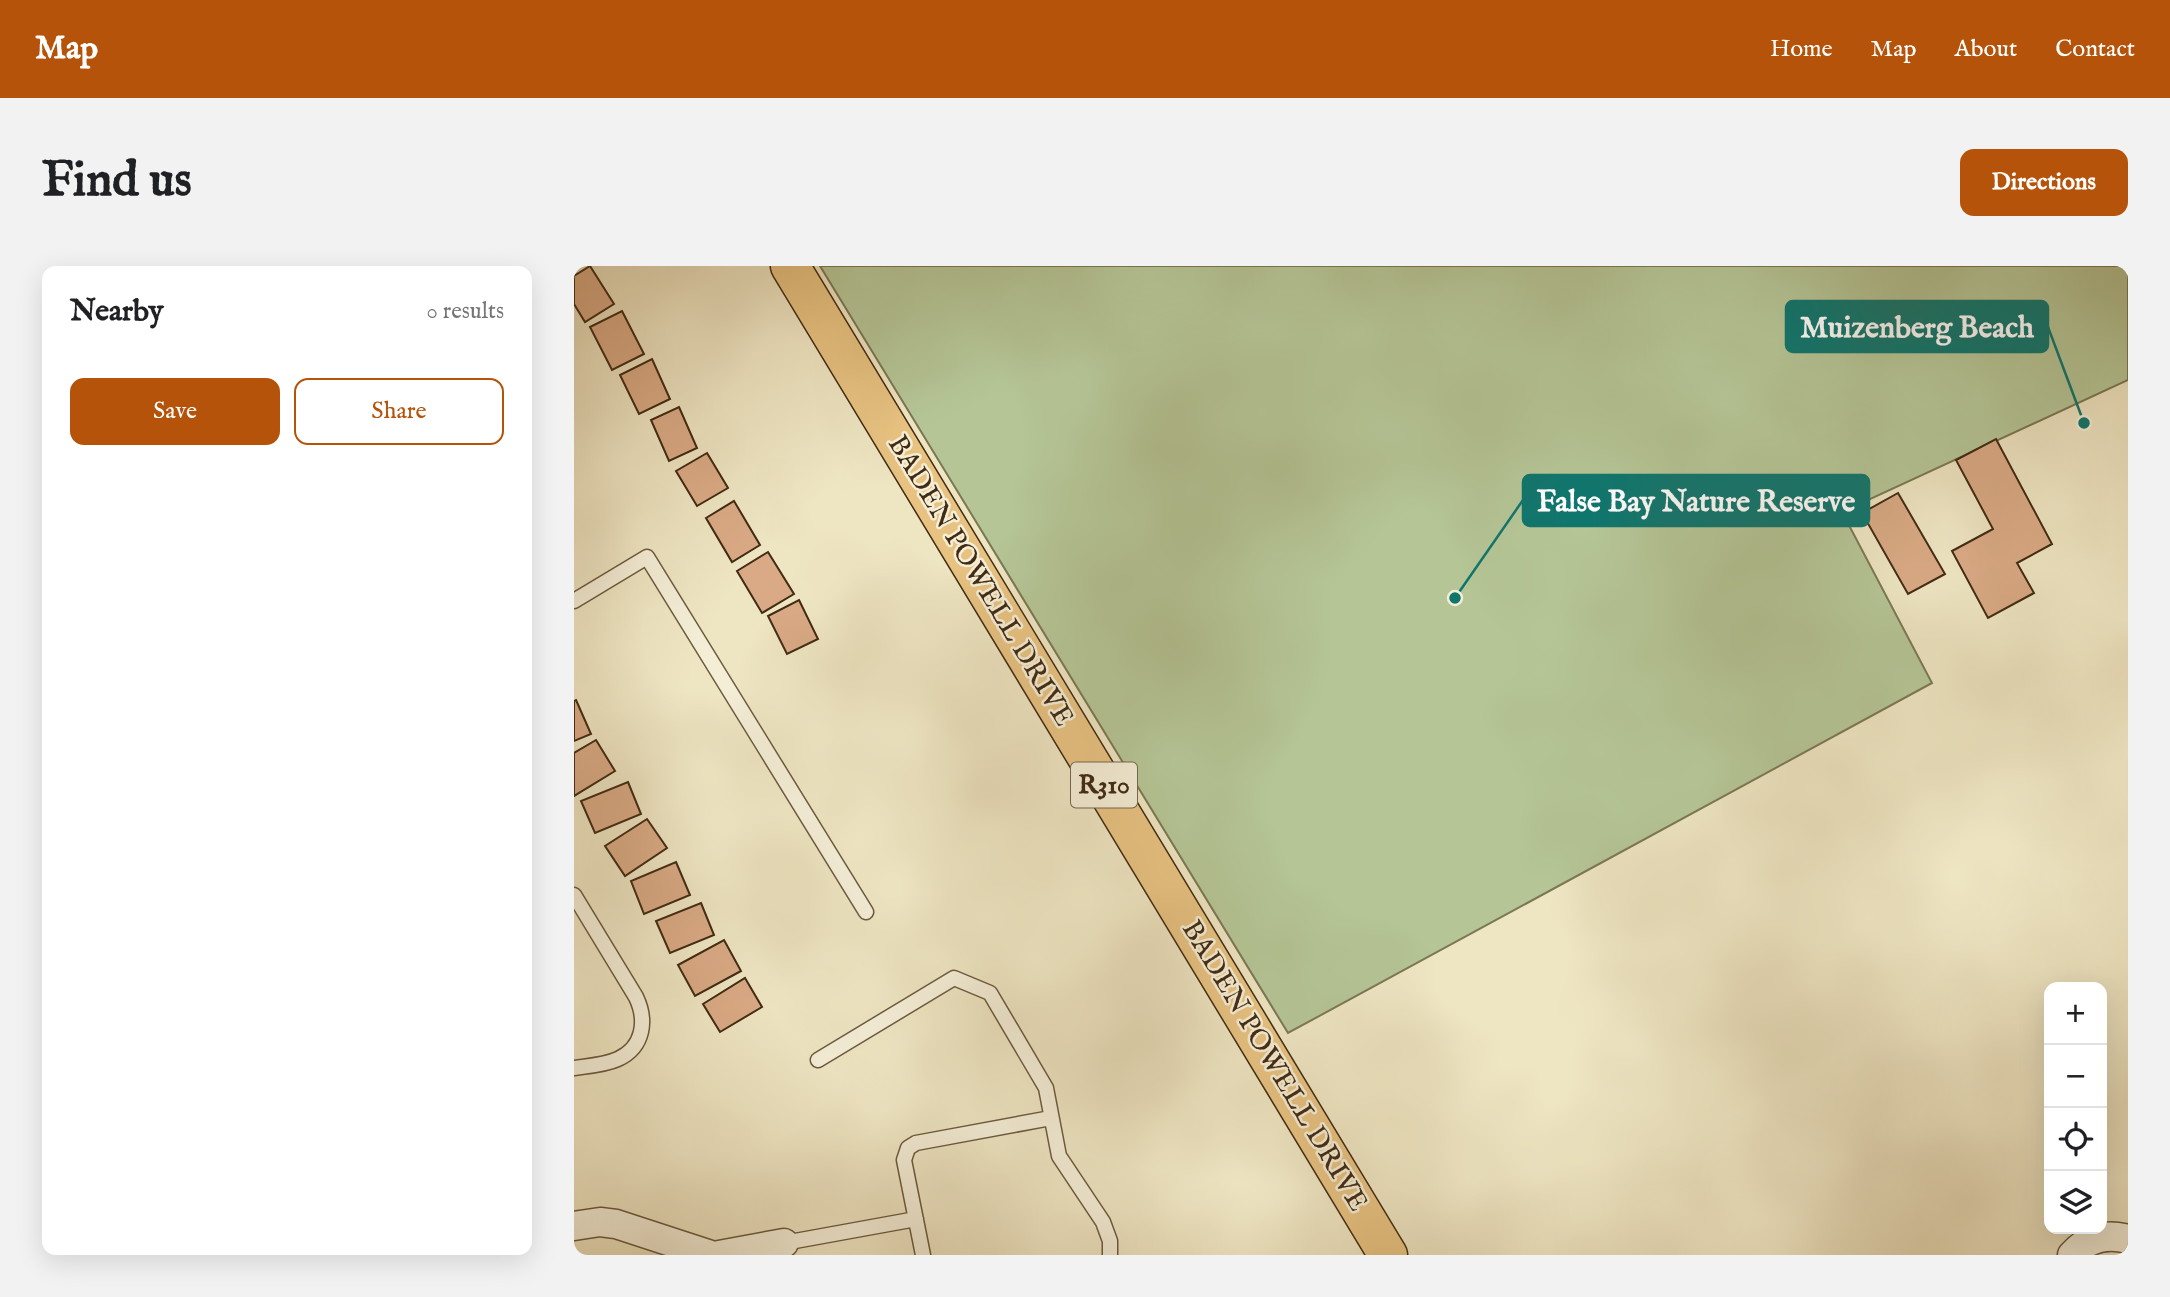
<!DOCTYPE html>
<meta charset="utf-8">
<style>
:root{--surface:#fff;--page:#f2f2f2;--text:#202124;--muted:#757577;--line:#e0e0e0;--accent:#b45309}
body{margin:0;font-family:"IM FELL English",serif;background:var(--page);color:var(--text)}
.controls{position:absolute;right:21px;bottom:21px;display:grid;overflow:hidden;border-radius:14px;box-shadow:0 7px 28px #0002}
.controls button{width:63px;height:63px;display:grid;place-items:center;padding:0;border:0;border-bottom:2px solid var(--line);background:var(--surface);color:var(--text);font:35px sans-serif}
.list{margin:0;padding:0;list-style:none}
h2{display:flex;justify-content:space-between;align-items:center;height:91px;margin:0;padding:0 28px;font-size:30px}
h2 small{font-size:23px;font-weight:400;color:var(--muted)}
.actions{display:flex;gap:14px;padding:21px 28px}
.actions a{flex:1;padding:16px 0;border:2px solid var(--accent);border-radius:14px;text-align:center;font-size:24px;color:var(--accent)}
.actions .main{background:var(--accent);color:#fff}
.icon{flex:none;width:38px;height:38px;fill:none;stroke:currentColor;stroke-width:2;stroke-linecap:round;stroke-linejoin:round}
.map{position:relative;flex:none;width:1554px;height:989px;overflow:hidden;border-radius:14px}
header{display:flex;align-items:center;gap:42px;box-sizing:border-box;height:98px;padding:0 35px;background:var(--accent);color:#fff}
header strong{font-size:33px}
nav{display:flex;gap:38px;margin-inline-start:auto;font-size:24px}
.intro{display:flex;align-items:center;justify-content:space-between;box-sizing:border-box;height:168px;padding:0 42px}
h1{margin:0;font-size:49px}
.button{padding:18px 32px;border-radius:14px;background:var(--accent);color:#fff;font-size:24px;font-weight:700}
main{display:flex;gap:42px;padding:0 42px}
aside{flex:1;background:var(--surface);border-radius:14px;box-shadow:0 7px 28px #0002}
.map>svg:first-child{display:block}
.green{fill:#b5c596;stroke:#7b7854;stroke-width:2}
.building{fill:#d9aa85;stroke:#412b13;stroke-width:2}
.lines{fill:none;stroke-linecap:round;stroke-linejoin:round}
.lane-casing{stroke:#6c5a3f;stroke-width:17}
.street-casing{stroke:#6c5a3f;stroke-width:31}
.primary-casing{stroke:#412b13;stroke-width:41}
.lane{stroke:#f4eed7;stroke-width:14}
.street{stroke:#f4eed7;stroke-width:28}
.primary{stroke:#e7c281;stroke-width:38}
.labels{text-anchor:middle;dominant-baseline:central;stroke-width:5;stroke-linejoin:round;paint-order:stroke}
.shield{fill:#f4eed7;stroke:#77664e;stroke-width:2}
.shield-label{font-size:26px;font-weight:bold;fill:#412b13}
.street-label{font-size:28px;fill:#412b13;stroke:#f4eed7}
.leader{fill:none;stroke:#0f766e;stroke-width:2.5}
.callout-dot{fill:#0f766e;stroke:#f4eed7;stroke-width:2.5}
.callout{fill:#0f766e;stroke:#0f766e;stroke-width:2.5}
.callout-label{font-size:30px;text-anchor:middle;font-weight:bold;fill:#fff}
</style>
<header>
<strong>Map</strong>
<nav><a>Home</a><a>Map</a><a>About</a><a>Contact</a></nav>
</header>
<div class="intro"><h1>Find us</h1><a class="button">Directions</a></div>
<main>
<aside>
<h2>Nearby<small>0 results</small></h2>
<ul class="list">
</ul>
<div class="actions"><a class="main">Save</a><a>Share</a></div>
</aside>
<div class="map">
<svg width="1554" height="989" viewBox="0 0 1554 989">
<rect width="100%" height="100%" fill="#eee5c2"/>
<filter id="stains"><feTurbulence type="fractalNoise" baseFrequency=".00286" numOctaves="4"/><feColorMatrix values="0 0 0 0 .2 0 0 0 0 .09 0 0 0 0 .02 0 0 0 .5 -.17"/></filter>
<radialGradient id="worn" r=".72"><stop offset=".6" stop-color="#630" stop-opacity="0"/><stop offset="1" stop-color="#630" stop-opacity=".3"/></radialGradient>
<path class="green" d="M246,0H1554V114L1268,246L1358,417L714,767Z"/>
<path class="building" d="M16,0L40,38L11,56L0,38V10Z
M48,45L70,88L38,104L16,61Z
M78,93L96,133L65,148L46,109Z
M105,141L123,182L95,195L77,154Z
M1422,173L1478,278L1443,297L1460,327L1414,352L1378,285L1419,263L1382,194Z
M133,187L154,222L123,240L102,205Z
M1324,227L1371,308L1334,328L1288,247Z
M160,235L186,279L158,296L132,252Z
M194,286L220,328L188,347L163,305Z
M225,334L244,373L213,388L194,350Z
M2,434L17,468L0,475V435Z
M22,474L41,505L0,530V487Z
M54,516L67,548L21,567L7,535Z
M73,553L93,582L51,610L31,580Z
M102,596L116,629L70,648L57,615Z
M127,637L140,669L96,687L82,655Z
M150,674L167,705L121,730L104,699Z
M171,712L188,741L146,766L129,738Z"/>
<g class="lines">
<g class="lane-casing">
<path id="lane" d="M0,335L73,291L292,646
M0,629L62,731C73,754 70,781 44,793C31,799 14,800 0,802
M244,794L380,712L416,727L472,822L485,890L529,956L536,975V989
M210,977L342,953
M349,989L330,894L334,882L342,877L477,852"/>
</g>
<g class="street-casing">
<path id="street" d="M0,960L26,956L42,958L137,989
M145,989L210,977
M1498,989C1513,972 1532,967 1554,973"/>
</g>
<g class="primary-casing">
<path id="primary" d="M216,0L814,989"/>
</g>
<use href="#lane" class="lane"/>
<use href="#street" class="street"/>
<use href="#primary" class="primary"/>
</g>
<g class="labels">
<rect class="shield" x="497" y="496.5" width="66" height="45" rx="5"/>
<g class="shield-label">
<text x="530" y="519">R310</text>
</g>
<g class="street-label">
<text transform="translate(406 315) rotate(59)">BADEN POWELL DRIVE</text>
<text transform="translate(700 800) rotate(59)">BADEN POWELL DRIVE</text>
</g>
</g>
<path class="leader" d="M1510 157L1474 61M881 332L949 234"/>
<g class="callout-dot">
<circle cx="1510" cy="157" r="7"/>
<circle cx="881" cy="332" r="7"/>
</g>
<g class="callout">
<rect x="1212" y="35" width="262" height="51" rx="7"/>
<rect x="949" y="209" width="346" height="51" rx="7"/>
</g>
<g class="callout-label">
<text x="1343" y="71">Muizenberg Beach</text>
<text x="1122" y="245">False Bay Nature Reserve</text>
</g>
<rect width="100%" height="100%" filter="url(#stains)"/>
<rect width="100%" height="100%" fill="url(#worn)"/>
</svg>
<div class="controls">
<button>+</button>
<button>−</button>
<button><svg class="icon" aria-label="locate" viewBox="0 0 24 24"><circle cx="12" cy="12" r="6"/><path d="M12 2v4M12 18v4M2 12h4M18 12h4"/></svg></button>
<button><svg class="icon" aria-label="layers" viewBox="0 0 24 24"><path d="M12 4l9 5-9 5-9-5zM3 14l9 5 9-5"/></svg></button>
</div>
</div>
</main>
